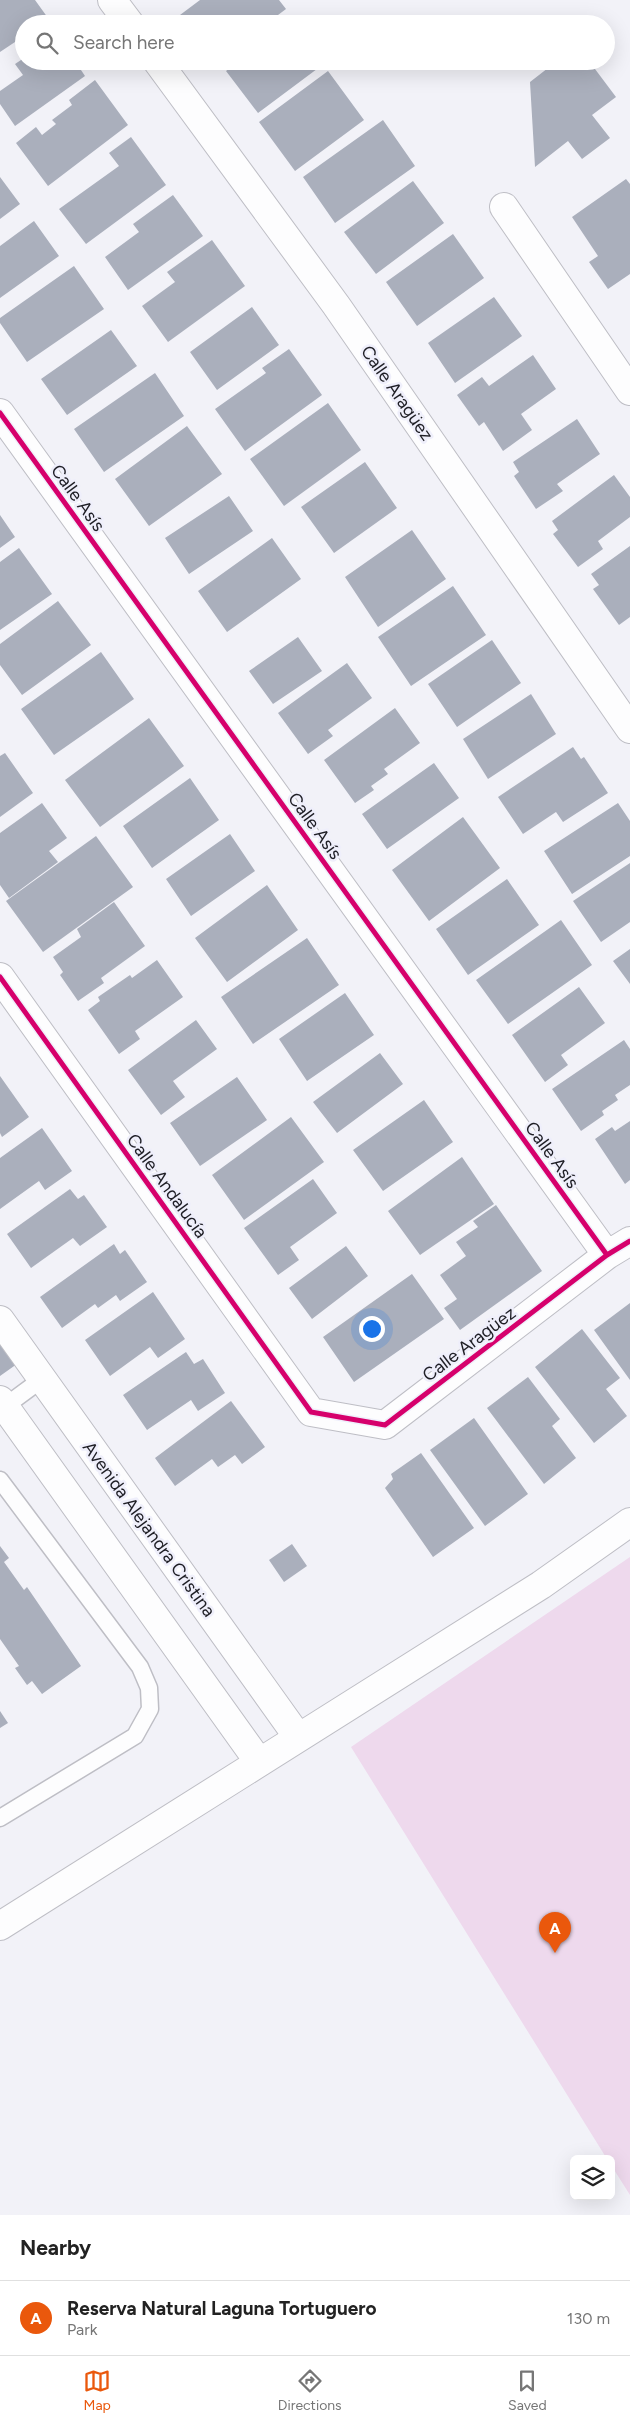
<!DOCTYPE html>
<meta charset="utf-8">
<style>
:root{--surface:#fff;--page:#f6f6f6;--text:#222;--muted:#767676;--line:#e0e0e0;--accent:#ea580c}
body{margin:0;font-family:Figtree,sans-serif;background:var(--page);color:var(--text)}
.controls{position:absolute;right:15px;bottom:15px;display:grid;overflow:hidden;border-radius:8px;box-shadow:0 5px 20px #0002}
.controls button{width:45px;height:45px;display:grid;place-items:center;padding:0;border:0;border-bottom:1px solid var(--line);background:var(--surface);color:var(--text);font:25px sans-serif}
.you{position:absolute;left:371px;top:1328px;width:18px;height:18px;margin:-12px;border:4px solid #fff;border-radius:50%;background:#1a73e8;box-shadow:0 0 0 8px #1a73e833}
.badge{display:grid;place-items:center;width:32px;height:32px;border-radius:50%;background:var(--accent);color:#fff;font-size:16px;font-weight:700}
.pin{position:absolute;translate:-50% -41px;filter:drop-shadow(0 1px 2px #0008)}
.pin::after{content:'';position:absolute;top:26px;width:18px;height:15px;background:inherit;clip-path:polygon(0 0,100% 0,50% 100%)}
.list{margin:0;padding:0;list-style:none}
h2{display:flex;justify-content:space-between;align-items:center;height:65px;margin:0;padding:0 20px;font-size:21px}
h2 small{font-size:16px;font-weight:400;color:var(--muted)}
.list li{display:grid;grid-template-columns:32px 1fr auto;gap:15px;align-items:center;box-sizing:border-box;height:75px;padding:0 20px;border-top:1px solid var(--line)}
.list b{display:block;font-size:19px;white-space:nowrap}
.list p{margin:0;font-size:16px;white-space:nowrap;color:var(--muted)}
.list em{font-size:16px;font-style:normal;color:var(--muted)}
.icon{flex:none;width:28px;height:28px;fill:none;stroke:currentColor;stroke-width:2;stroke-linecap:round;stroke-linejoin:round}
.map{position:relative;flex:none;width:630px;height:2215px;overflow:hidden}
.search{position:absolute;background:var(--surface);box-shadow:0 5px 20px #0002;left:15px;right:15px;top:15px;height:55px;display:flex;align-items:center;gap:12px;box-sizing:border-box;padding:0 18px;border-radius:28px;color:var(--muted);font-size:19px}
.sheet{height:140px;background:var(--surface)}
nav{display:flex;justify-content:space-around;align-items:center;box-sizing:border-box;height:70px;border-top:1px solid var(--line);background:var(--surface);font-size:14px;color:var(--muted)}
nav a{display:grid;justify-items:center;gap:2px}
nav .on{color:var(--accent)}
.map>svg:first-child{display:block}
.green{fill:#eed9ed}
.building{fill:#aaafbc}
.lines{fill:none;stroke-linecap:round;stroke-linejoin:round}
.service-casing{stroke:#bebec5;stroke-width:19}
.minor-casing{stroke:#bebec5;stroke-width:30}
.tertiary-casing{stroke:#bebec5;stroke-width:30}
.service{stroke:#fdfdfe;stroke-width:16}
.minor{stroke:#fdfdfe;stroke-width:28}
.tertiary{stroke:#fdfdfe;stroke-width:28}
.cycleway-casing{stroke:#efeffb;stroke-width:8}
.cycleway{stroke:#d6006c;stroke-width:5}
.labels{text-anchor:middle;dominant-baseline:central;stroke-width:5;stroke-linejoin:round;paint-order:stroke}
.street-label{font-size:18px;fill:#1e1e25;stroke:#efeffb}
</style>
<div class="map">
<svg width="630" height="2215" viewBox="0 0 630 2215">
<rect width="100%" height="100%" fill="#f2f2f8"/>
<path class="green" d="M630,1557V2195L611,2165V2159H607L351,1747Z"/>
<path class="building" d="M0,0H35L48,18L41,24H24V36L0,52Z
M200,0H279L286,9L266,24H187L180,15Z
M24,58V61H75L85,76L15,126L0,104V91L23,75L15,64Z
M239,61H323L325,63L258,113L226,71Z
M557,61H589L616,97L592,115L610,138L582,159L568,141L535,167L530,82Z
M328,71L364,120L295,171L259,122Z
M95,80L128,125L48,186L16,143L36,127L42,135L56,124L52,120L72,105L69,100Z
M383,120L415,166L335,223L303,177Z
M131,137L166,185L86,244L59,209L119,166L109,153Z
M0,177L20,204L0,219Z
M626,179L630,184V274L608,289L589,262L598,256L572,217Z
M413,181L444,223L376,274L344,232Z
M173,195L203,236L128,290L105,257L139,232L133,224Z
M34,221L59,256L0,298V246Z
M453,234L484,278L417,326L386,282Z
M212,240L245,286L168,342L142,306L175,282L167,272Z
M74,266L104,309L27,362L0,323V318Z
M494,297L522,336L455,383L428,343Z
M252,307L279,345L217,390L190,352Z
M111,330L137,366L67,415L41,379Z
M289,349L322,395L245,451L215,409L266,373L262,368Z
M533,355L556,389L521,414L532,430L503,451L484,422L479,426L457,395L482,377L489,386Z
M155,373L184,416L104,472L74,429Z
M328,403L361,450L284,506L250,459Z
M577,419L600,454L557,484L563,491L536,509L514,476L519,472L513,462Z
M187,426L222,474L149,526L115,479Z
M365,462L397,508L334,553L301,507Z
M614,475L630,497V517L598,541L603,549L578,567L553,534L558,530L552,521Z
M229,496L253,531L189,574L165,538Z
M0,515L15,537L0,548Z
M412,530L446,579L378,627L345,577Z
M272,538L301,579L227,632L198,591Z
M630,546V617L619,625L593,589L599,585L591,574Z
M19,548L52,594L0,630V562Z
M453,586L486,635L411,686L378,637Z
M58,601L91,645L22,695L0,665V644Z
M298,637L322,671L273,704L249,671Z
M492,640L521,683L457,727L428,684Z
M101,652L134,699L54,755L21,709Z
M347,663L372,698L328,730L333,736L308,754L278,713Z
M531,694L556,734L488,779L463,739Z
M395,708L420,743L384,769L388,774L371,786L374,790L355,803L324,760Z
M149,718L184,766L100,827L65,780Z
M573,747L581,759L584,757L608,793L563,822L556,812L523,834L498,797Z
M5,753L33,793L0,817V756Z
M434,763L459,798L387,849L362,814Z
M190,778L219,820L152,868L123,826Z
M42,803L67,838L49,851L58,862L9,898L0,885V833Z
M618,803L630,821V856L572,894L544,851Z
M463,817L500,868L429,921L392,870Z
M230,834L255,871L191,916L166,879Z
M96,836L133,887L43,952L6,901Z
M630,863V922L601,942L573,901Z
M507,879L539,925L468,975L436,929Z
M267,885L298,930L227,982L195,938Z
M114,902L145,946L101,978L104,983L78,1001L60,975L63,972L53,957L81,937L77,929Z
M561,920L592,965L508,1024L476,980Z
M307,938L339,985L253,1044L221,997Z
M630,949V984L613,961Z
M157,960L183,997L135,1031L140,1039L119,1054L88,1010L100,1001L98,997L130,975L132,978Z
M579,987L605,1023L561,1055L568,1065L545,1082L512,1035Z
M345,993L374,1035L307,1081L279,1039Z
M196,1020L217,1049L173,1081L185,1097L161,1115L128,1070Z
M624,1040L630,1049V1085L615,1095L618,1100L602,1111L604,1115L581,1131L552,1089Z
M380,1053L403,1084L337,1133L313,1102Z
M0,1076L29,1117L2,1137L0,1133Z
M237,1077L267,1120L200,1166L170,1123Z
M424,1100L453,1142L383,1191L353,1150Z
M291,1117L324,1162L244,1220L212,1175Z
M630,1121V1180L625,1184L595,1139L612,1127L615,1131Z
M42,1128L72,1171L45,1190L39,1181L0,1209V1158Z
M462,1157L494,1204L420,1255L388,1211Z
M313,1179L337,1213L290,1247L299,1260L278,1275L244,1228Z
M70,1189L78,1199L84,1195L107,1227L80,1246L73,1238L31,1268L7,1234Z
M496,1205L542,1271L460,1330L444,1308L457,1299L440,1275L466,1256L456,1242L478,1227L473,1221Z
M114,1244L120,1254L125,1250L147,1282L120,1301L116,1295L98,1308L95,1304L62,1328L40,1297Z
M346,1246L368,1276L312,1319L289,1288Z
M412,1274L444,1319L354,1382L323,1337Z
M153,1292L185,1339L158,1358L150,1347L110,1376L85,1340Z
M630,1303V1380L594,1330Z
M582,1329L620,1378L606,1389L627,1416L594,1443L535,1367Z
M0,1338L24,1359L0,1376Z
M186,1352L194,1364L203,1359L225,1393L198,1411L191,1400L147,1430L123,1395Z
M528,1377L560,1419L552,1426L576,1458L544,1484L487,1408Z
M231,1401L265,1447L242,1464L235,1455L218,1467L212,1459L175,1486L155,1458Z
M474,1418L528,1494L485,1526L430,1450Z
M421,1453L474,1528L433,1557L385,1488L393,1479L391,1474Z
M292,1544L307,1566L284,1582L269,1560Z
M0,1546L9,1558L4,1562L24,1590L27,1587L81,1666L42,1694L32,1681L27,1685L15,1668L19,1666L0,1639Z
M0,1711L8,1723L0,1728Z"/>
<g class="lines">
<g class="service-casing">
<path id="service" d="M0,1410L42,1379
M0,1480L140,1667L149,1688L150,1709L135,1736L0,1818"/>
</g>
<g class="minor-casing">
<path id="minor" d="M112,0L130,24
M157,61L336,305L630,729
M504,207L630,391
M0,413L607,1255
M0,977L311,1412L385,1425L607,1255L630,1241
M0,1320L298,1737
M0,1400L259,1762"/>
</g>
<g class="tertiary-casing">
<path id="tertiary" d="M0,1926L541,1585L630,1522"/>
</g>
<use href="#service" class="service"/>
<use href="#minor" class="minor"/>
<use href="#tertiary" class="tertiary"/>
<g class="cycleway-casing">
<path id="cycleway" d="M0,413L607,1255
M0,977L311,1412L385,1425L607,1255L630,1241"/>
</g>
<use href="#cycleway" class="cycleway"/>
</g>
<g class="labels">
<g class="street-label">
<text transform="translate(397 393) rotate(55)">Calle Aragüez</text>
<text transform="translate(78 498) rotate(54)">Calle Asís</text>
<text transform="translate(315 826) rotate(54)">Calle Asís</text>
<text transform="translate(552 1155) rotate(54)">Calle Asís</text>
<text transform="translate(167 1186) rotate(54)">Calle Andalucía</text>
<text transform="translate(469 1344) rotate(-37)">Calle Aragüez</text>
<text transform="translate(149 1529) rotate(54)">Avenida Alejandra Cristina</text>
</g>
</g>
</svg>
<div class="controls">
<button><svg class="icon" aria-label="layers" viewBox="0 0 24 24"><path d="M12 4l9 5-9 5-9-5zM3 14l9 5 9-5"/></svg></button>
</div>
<div class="you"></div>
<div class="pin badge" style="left:555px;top:1953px">A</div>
<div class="search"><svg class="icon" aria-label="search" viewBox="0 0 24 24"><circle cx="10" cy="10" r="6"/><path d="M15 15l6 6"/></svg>Search here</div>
</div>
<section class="sheet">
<h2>Nearby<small></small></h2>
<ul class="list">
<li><span class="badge">A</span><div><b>Reserva Natural Laguna Tortuguero</b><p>Park</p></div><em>130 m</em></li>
</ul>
</section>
<nav>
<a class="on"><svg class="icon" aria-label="map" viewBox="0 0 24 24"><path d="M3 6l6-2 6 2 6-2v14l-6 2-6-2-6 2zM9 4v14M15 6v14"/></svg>Map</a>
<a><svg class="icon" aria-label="directions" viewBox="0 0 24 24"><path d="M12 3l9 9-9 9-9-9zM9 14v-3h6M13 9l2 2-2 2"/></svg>Directions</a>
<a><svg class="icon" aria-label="saved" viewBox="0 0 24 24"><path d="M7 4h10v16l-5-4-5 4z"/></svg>Saved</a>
</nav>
